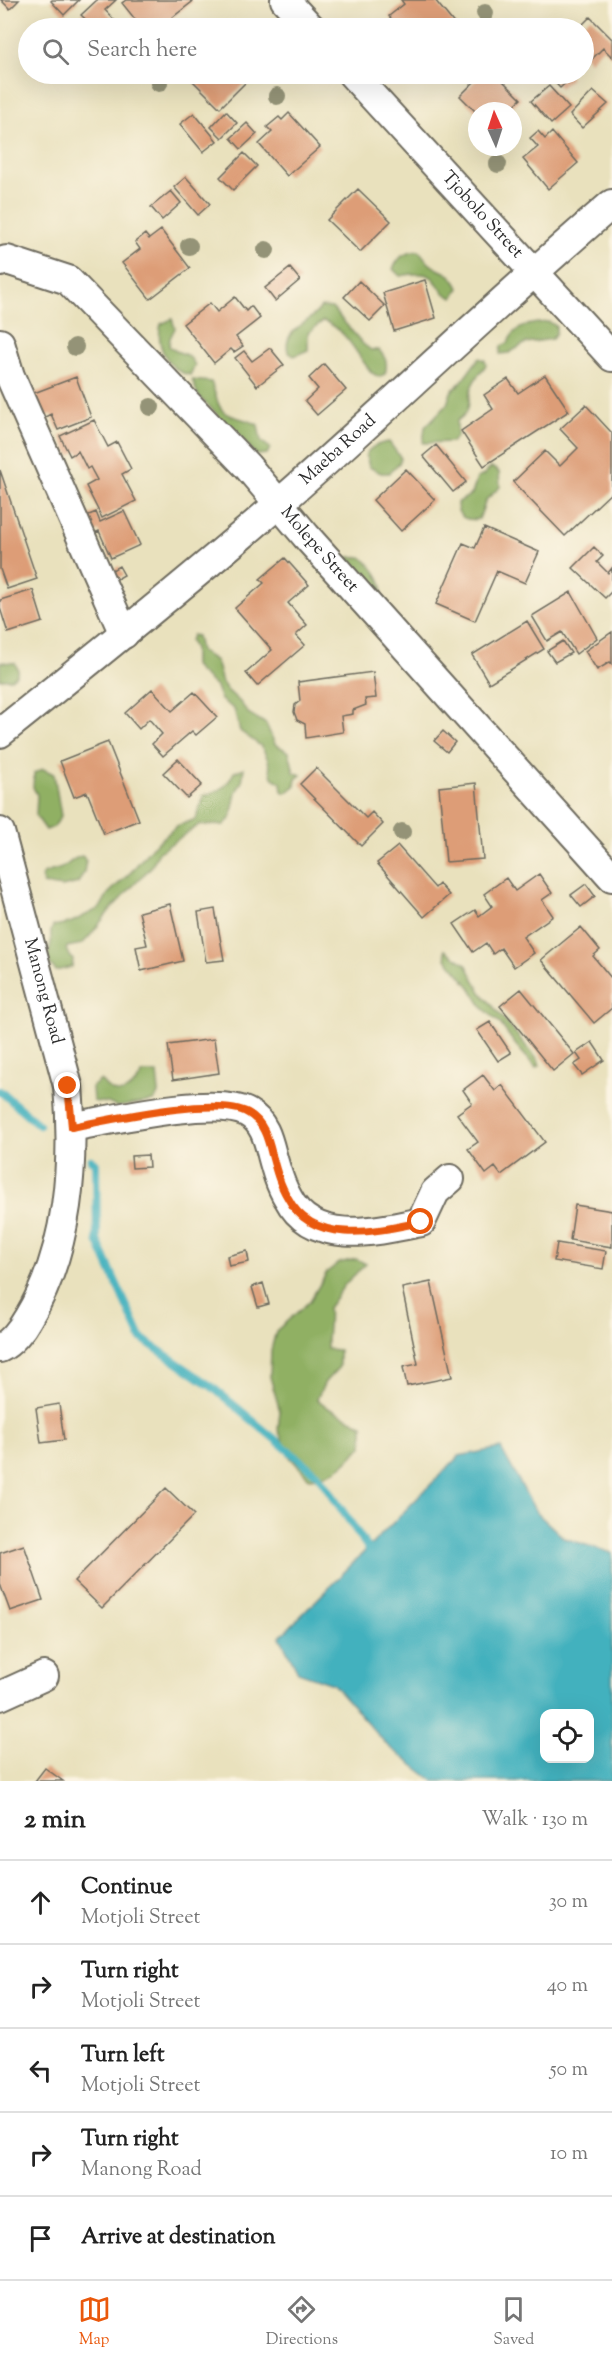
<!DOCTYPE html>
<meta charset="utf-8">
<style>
:root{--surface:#fff;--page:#f6f6f6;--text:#222;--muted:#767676;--line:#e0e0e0;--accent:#ea580c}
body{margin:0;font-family:"Sorts Mill Goudy",serif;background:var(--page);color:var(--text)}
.controls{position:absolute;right:18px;bottom:18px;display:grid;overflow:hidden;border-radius:12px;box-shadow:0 6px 24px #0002}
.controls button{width:54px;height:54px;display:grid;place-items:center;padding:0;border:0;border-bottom:2px solid var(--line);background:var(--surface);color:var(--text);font:30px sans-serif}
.compass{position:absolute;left:468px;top:102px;width:54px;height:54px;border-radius:50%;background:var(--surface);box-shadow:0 6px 24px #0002;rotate:357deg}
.stop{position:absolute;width:18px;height:18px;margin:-14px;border:4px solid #ea580c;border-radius:50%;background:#fff}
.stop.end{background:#ea580c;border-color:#fff;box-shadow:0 2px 6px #0008}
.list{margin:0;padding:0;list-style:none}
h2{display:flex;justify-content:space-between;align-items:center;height:78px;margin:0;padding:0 24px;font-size:26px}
h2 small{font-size:20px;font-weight:400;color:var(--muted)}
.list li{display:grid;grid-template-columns:39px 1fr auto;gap:18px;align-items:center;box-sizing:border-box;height:84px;padding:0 24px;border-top:2px solid var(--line)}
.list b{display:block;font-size:22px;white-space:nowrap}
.list p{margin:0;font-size:20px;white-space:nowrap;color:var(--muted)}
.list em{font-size:20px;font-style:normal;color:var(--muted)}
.icon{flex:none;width:33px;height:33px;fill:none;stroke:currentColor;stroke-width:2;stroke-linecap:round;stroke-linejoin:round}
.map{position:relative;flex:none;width:612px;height:1781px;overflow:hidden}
.search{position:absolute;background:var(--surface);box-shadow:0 6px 24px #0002;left:18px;right:18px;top:18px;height:66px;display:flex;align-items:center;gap:15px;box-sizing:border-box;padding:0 21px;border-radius:33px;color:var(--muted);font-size:22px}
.sheet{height:498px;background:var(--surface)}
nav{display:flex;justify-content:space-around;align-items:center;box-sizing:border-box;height:84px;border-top:2px solid var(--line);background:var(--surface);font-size:16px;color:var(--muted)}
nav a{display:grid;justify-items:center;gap:3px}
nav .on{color:var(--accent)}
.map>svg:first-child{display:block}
.forest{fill:#90b064;stroke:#5e6e48;stroke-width:1.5}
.water{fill:#42b1be;stroke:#366e74;stroke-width:1.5;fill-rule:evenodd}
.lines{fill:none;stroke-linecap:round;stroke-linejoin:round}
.stream{stroke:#42b1be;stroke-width:8}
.building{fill:#dd9d77}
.minor-casing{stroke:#6e6b5e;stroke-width:32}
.minor{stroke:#fff;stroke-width:28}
.tree{fill:#949377}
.route{stroke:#ea580c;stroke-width:8}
.labels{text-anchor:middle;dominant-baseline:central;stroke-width:4.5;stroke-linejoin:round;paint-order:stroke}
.street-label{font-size:18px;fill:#2b2b2b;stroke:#fcf5e5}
</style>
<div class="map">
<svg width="612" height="1781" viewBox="0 0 612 1781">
<rect width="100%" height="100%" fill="#fcf5e5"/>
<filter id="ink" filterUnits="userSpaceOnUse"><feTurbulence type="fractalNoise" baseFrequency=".0167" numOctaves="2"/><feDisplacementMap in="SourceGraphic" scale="12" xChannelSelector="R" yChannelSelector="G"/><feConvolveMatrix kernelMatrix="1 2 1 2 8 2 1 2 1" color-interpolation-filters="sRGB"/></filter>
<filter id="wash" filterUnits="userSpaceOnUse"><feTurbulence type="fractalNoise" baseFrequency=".008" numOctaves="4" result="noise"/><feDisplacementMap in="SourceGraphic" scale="24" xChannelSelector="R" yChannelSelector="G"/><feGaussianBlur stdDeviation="1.35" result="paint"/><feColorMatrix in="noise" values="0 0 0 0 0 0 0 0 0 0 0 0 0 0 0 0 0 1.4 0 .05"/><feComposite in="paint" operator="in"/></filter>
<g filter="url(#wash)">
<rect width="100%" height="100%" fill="#e9e1bd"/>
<path class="forest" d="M418,251C423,254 424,258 428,262C441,275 449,267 459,288L453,298C443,294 442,290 436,282C429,270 411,274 400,276L393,269C399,256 404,253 418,251Z
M321,307L332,308L363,344L371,350H379C386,358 388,363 385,374L379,377L372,373C357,356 346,328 323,321L308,333V350L294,356L288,352C282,328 311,324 321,307Z
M172,319L175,328L170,338L169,346L176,351L189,356L195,365L190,375C168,371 155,345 161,324Z
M549,322L556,326V333L552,339L526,343L509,353L500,354L501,346L508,343C514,325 532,323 549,322Z
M479,358L485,360L486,365C481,372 475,378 472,386C465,403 475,408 457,421V436L452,442L423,443L425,427L447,404L451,392L462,381Z
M192,380L211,382C215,390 216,403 222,410C228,418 247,418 258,425L261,441L270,448L267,454L256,455L239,435L221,424L217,414L199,397Z
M389,442L401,458L399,463L389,473H381L369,467L366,454C372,445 379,444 389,442Z
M491,467L499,472L500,487L486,500L479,519C466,521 457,518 457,503L472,494L477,478L484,475Z
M349,557H361C371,564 386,582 381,595L375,593L346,564Z
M192,635L197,636L200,651L216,661L222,683L227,690L240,702L248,713L266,724L275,744L289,752L294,772L301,775L296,779L295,786L286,793L282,791L281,783L272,777L268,760L262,747L240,731L234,709L221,700L216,687L197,670L194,665V649L190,641Z
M0,662L15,663L18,670L16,675L11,679H0Z
M244,768L242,782L236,792L231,818L224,825H199L159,852L151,867L110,910L89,937L82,944L67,947L66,950L73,960L72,967L56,971C42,956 50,957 51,941C52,934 49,933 53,926L70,923L100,908L108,894L131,872L152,847L177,826L196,819L203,796C219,791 226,789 234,772Z
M43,769L54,774L61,816L54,827L46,830L36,816L37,795L33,787L34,773Z
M82,856L86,860L84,872L78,883L62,887L43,884L42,875C49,870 58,871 65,866C73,861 71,859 82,856Z
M445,950L466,964L481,992L538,1060L540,1066L536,1068L515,1044L499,1022L483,1008L470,987L446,958Z
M143,1073H157L159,1092L154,1101L117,1107L108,1103L93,1101L92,1087L101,1080C117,1102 131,1092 143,1073Z
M356,1259L366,1264L346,1283L328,1308C330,1322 326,1335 327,1349L339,1350V1367L325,1382L317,1399L330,1409L363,1425V1445C348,1462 334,1477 309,1478L290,1457L278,1430L280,1411L270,1377L271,1350L276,1331L310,1301L327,1272L339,1263Z"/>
<path class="water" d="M501,1448L536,1512L564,1538L612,1553V1781H434L387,1745L333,1684L298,1672L280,1637L459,1456ZM544,1714H590V1758H544Z"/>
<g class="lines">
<path class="stream" d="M0,1091L39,1125
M91,1160L96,1163L97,1240L141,1338L211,1386L318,1475L368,1548L375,1554"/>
</g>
<g id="blocks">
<path class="building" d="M1,0H19L10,9Z
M52,0H79L64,15L51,1Z
M97,0H116L105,10L120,26L118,28H95L81,15Z
M126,0H191L192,2L159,28H142L122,3Z
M401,0H435L456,26L452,28H399L389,16L404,4Z
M590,17L612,39V57L603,48L590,61L584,54V28H579Z
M195,74H248L251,77L220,108L190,78Z
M482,74H496L521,99L508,111H477V113L460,96Z
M547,74H567L571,78L560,88Z
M549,86L569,108L551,124L531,101Z
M593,91L608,104L582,128L570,115Z
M226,111L237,123L222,138L211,127Z
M194,113L217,141L203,152L180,124Z
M289,113L320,147L287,176L259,144L272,132L267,127L279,117L282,120Z
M247,123L257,134L241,149L231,138Z
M538,131L545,139L552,132L578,163L548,189L523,159L538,147L530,138Z
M244,153L257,166L233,190L220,177Z
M186,177L210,204L198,215L174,187Z
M358,189L391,221L360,252L327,220Z
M171,191L181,203L162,220L151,207Z
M161,230L190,268L150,299L122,263L140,249L135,242L145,234L149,239Z
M290,268L300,280L275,301L265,288Z
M425,280L436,318L394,331L383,293Z
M359,281L385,306L370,321L344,297Z
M235,297L246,311L251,306L260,318L236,337L243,346L234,352L231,349L214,363L183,324L210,303L217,312Z
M270,348L284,365L257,386L235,358L244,351L252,361Z
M324,364L346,390L317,415L305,401L318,389L309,378Z
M545,375L569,411L484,466L461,431L493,409L484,395L508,379L518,393Z
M76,377L91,417L58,430L51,414L43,418L34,393Z
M586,405L612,433V492L565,536L513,482L545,451L560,466L578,448L560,429Z
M94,420L108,447L117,442L131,469L122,474L136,501L102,518L86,486L97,480L90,467L87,469L78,451L70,456L60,436Z
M436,445L466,482L453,492L423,456Z
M406,469L435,500L401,531L373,500Z
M0,470L37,579L7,589L0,569Z
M124,511L140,545L111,558L99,531L90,535L82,518L96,512L100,522Z
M484,528L539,552L525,583L497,571L475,621L436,604L463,543L475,548Z
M594,547L603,556L597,562L608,573L612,568V591L605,598L573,568Z
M285,558L309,585L288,603L307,625L296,635L305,645L257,686L246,673L272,650L235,608L264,583L260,579Z
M119,566L124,575L110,583L105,574Z
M33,590L43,622L8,633L0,608V600Z
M571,592L597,638L576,654L562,632L547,641L532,616Z
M527,621L544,649L489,683L472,655Z
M612,632V664L610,662L597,670L585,651Z
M563,641L571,653L555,662L547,651Z
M373,672L376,698L365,699L366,705L353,710V714L341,716L343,732L306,738L305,724L297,720L294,712L295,705L300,701L298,682Z
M152,689L172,711L194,692L217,717L196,735L192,731L163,756L152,744L162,734L149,719L139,729L125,713Z
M443,731L455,742L447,752L434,741Z
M108,742L139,820L104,834L87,792L74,797L60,761Z
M178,759L202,785L187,798L163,773Z
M316,768L366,818L372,812L383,824L361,846L300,784Z
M476,783L483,859L446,862L439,787Z
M398,846L435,888L439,884L449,895L424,917L377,863Z
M539,874L552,893L542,900L553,916L523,937L534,953L514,967L501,948L493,954L486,943L473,952L454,924L475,910L479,916L492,906L484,894L506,878L515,891Z
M586,884L595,896L581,907L571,895Z
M170,904L183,961L141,971L136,947L147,945L139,912Z
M215,909L224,960L206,962L198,912Z
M581,927L600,950L593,956L612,979V1008L594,1023L541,960Z
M521,989L574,1054L553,1071L500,1006Z
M490,1022L511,1053L498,1061L477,1030Z
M214,1039L219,1073L173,1080L168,1045Z
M592,1042L604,1060L582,1075L574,1065L581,1060L576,1053Z
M483,1075L495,1091L502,1085L545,1142L501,1175L495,1167L486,1174L468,1149L478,1142L457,1114L472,1103L463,1090Z
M148,1155L149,1167L132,1168L131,1156Z
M575,1205L612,1211V1247L570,1240Z
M557,1243L606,1251L603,1269L554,1261Z
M247,1251L249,1262L229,1266L227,1256Z
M431,1282L452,1377L407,1386L403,1367L418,1364L402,1288Z
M263,1283L269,1304L258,1307L252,1287Z
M59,1404L64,1440L41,1443L36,1408Z
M166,1488L194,1515L102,1608L74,1581Z
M24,1545L43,1600L10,1611L0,1584V1553Z
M45,1768L63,1781H35Z"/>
</g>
</g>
<g filter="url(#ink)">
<use href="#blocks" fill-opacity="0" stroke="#6e6b5e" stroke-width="1.5"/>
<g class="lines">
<g class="minor-casing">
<g id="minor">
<path d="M285,0L311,28"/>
<path id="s1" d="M352,74L612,357"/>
<path id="s2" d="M0,262L7,260L68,280L247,466L306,536L612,877"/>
<path d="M0,343L10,376L124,634"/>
<path id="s3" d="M0,733C94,658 187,583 277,505C391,406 498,301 612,204"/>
<path id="s4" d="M0,832L68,1086C75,1163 69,1251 28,1318C22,1329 11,1343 0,1348"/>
<path d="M72,1127C109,1120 217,1095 248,1113C264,1122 268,1139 272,1155C276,1170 280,1185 288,1198C313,1247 378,1231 421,1222L435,1192L450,1179"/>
<path d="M0,1696L44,1676"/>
</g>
</g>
<use href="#minor" class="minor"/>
</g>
<g class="tree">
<circle cx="485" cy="13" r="9"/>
<circle cx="159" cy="83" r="9"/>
<circle cx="277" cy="96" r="9"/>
<circle cx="498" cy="164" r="9"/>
<circle cx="189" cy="246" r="9"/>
<circle cx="266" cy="250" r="9"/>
<circle cx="75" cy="347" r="9"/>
<circle cx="151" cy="407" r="9"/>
<circle cx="402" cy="832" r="9"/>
</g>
</g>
<g class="lines" filter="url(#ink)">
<path class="route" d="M68,1086L72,1127C109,1120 218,1095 248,1113C264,1122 268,1139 272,1155C276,1170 280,1185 288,1198C313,1247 378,1231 421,1222"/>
</g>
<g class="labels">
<g class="street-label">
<text stroke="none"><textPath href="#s1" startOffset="192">Tjobolo Street</textPath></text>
<text stroke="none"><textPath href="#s3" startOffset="441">Maeba Road</textPath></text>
<text stroke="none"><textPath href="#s2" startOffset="440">Molepe Street</textPath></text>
<text stroke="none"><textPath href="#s4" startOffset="165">Manong Road</textPath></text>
</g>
</g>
</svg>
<div class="controls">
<button><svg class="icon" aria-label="locate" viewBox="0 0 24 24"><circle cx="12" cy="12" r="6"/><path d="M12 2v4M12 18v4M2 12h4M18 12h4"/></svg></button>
</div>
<svg class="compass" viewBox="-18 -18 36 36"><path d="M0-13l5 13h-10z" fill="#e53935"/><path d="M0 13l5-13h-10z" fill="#767676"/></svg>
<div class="stop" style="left:421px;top:1222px"></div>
<div class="stop end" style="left:68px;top:1086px"></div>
<div class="search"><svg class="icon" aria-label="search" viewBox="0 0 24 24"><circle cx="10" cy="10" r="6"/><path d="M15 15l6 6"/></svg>Search here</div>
</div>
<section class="sheet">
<h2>2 min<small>Walk · 130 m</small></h2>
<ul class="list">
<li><svg class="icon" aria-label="ahead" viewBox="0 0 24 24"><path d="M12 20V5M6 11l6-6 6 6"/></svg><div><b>Continue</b><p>Motjoli Street</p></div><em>30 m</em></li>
<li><svg class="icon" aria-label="right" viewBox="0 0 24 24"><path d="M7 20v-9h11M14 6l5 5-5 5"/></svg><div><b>Turn right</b><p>Motjoli Street</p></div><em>40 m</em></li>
<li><svg class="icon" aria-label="left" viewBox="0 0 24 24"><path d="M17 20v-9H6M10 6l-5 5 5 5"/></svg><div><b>Turn left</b><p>Motjoli Street</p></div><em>50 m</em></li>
<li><svg class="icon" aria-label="right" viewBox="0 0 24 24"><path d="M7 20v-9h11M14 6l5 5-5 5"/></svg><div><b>Turn right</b><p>Manong Road</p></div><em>10 m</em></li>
<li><svg class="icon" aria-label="arrive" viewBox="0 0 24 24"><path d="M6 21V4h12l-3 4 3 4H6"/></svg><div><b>Arrive at destination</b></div></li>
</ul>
</section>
<nav>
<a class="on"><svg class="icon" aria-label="map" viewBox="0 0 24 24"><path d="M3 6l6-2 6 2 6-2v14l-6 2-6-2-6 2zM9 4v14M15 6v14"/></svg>Map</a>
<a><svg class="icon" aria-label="directions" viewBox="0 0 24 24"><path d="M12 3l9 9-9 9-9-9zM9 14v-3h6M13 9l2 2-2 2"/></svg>Directions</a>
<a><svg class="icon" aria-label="saved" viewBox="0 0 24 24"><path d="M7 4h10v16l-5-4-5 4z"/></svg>Saved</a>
</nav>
